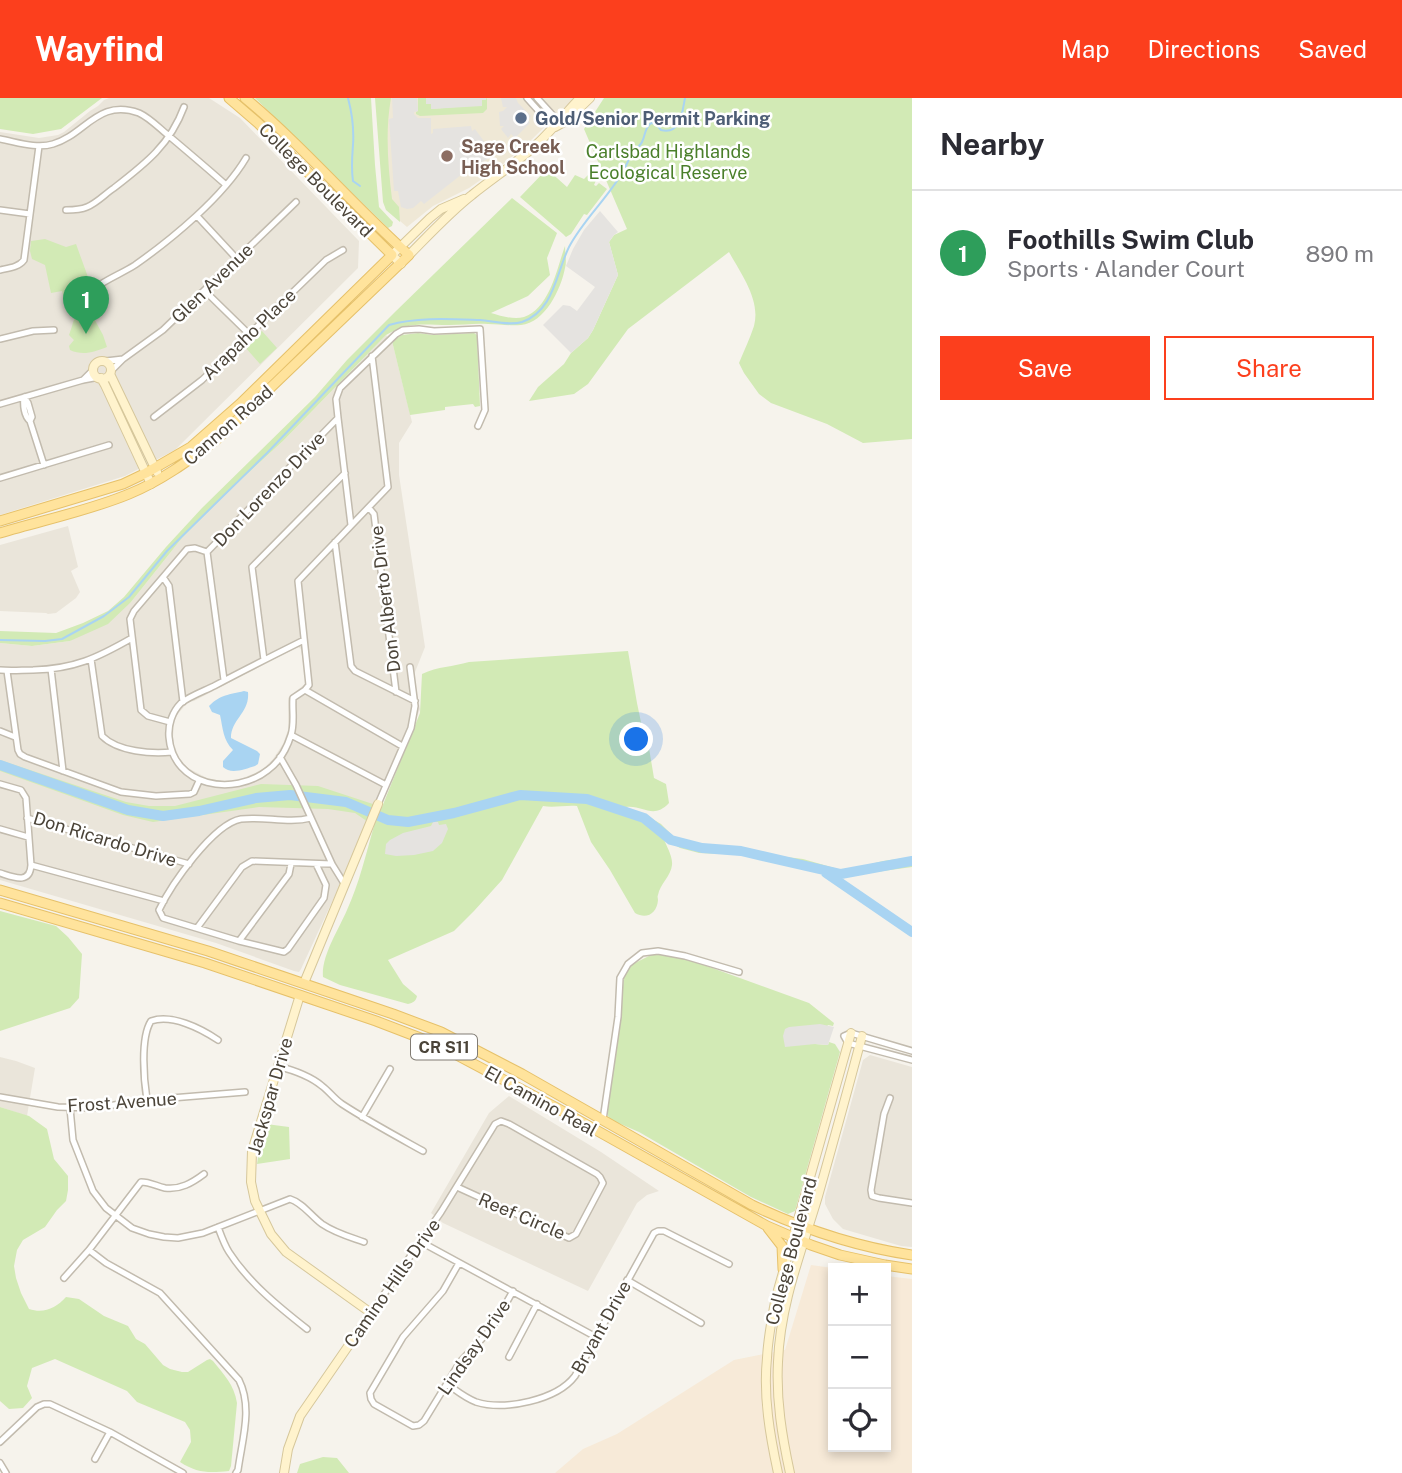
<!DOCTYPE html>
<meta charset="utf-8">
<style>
:root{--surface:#fff;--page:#f7f7f7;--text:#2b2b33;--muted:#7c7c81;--line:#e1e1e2;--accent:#fc3f1d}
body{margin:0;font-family:"Public Sans",sans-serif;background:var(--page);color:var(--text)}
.controls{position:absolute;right:21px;bottom:21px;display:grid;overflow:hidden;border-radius:0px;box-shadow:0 4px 10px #0003}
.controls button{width:63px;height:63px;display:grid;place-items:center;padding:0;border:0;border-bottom:2px solid var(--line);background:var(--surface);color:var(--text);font:35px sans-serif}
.you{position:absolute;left:637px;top:642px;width:24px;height:24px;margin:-18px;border:5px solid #fff;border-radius:50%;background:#1a73e8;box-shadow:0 0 0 10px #1a73e833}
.badge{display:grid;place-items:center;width:46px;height:46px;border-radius:50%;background:var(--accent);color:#fff;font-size:23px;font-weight:700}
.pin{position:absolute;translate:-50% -58px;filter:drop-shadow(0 2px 4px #0008)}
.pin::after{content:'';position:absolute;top:37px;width:24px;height:21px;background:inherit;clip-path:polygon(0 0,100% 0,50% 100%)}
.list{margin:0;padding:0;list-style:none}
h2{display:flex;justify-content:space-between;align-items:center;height:91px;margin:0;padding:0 28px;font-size:30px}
h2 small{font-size:23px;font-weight:400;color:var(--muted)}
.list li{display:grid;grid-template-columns:46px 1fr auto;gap:21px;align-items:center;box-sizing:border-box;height:126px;padding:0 28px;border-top:2px solid var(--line)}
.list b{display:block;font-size:26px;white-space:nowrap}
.list p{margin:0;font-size:23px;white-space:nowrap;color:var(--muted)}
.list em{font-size:23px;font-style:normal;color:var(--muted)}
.actions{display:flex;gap:14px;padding:21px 28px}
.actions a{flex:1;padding:16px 0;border:2px solid var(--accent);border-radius:0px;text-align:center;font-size:24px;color:var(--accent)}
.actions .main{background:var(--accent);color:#fff}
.icon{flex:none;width:38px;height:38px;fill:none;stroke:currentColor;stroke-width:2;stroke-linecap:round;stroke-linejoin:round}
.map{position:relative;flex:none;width:912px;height:1375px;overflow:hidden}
header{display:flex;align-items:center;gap:42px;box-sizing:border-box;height:98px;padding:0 35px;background:var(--accent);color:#fff}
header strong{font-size:33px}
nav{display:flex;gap:38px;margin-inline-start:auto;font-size:24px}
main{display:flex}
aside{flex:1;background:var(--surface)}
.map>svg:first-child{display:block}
.residential{fill:#eae5da;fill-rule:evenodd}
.commercial{fill:#f7ead8}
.education{fill:#efe8d6}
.green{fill:#d2eab5}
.parking{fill:#e5e3e0}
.water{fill:#a9d4f2}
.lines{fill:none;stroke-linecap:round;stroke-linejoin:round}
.stream{stroke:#a9d4f2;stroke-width:2}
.river{stroke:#a9d4f2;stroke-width:10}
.street-casing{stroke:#c2bbae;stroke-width:8}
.secondary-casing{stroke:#d6c79b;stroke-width:10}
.primary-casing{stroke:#e6c16a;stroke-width:11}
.street{stroke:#fff;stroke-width:5}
.secondary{stroke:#fff3cd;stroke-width:8}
.primary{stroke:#ffe39c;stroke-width:9}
.service-dot{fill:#5c6f8a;stroke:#fff;stroke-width:2.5}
.education-dot{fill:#8d6e63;stroke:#fff;stroke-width:2.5}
.labels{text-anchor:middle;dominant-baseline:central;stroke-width:5;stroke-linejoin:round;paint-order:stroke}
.shield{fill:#fff;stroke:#817c74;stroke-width:2}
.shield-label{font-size:16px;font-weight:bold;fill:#4b4439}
.service-label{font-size:18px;font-weight:bold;fill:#4e5e75;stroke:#fff;text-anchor:start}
.education-label{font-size:18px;font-weight:bold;fill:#785e54;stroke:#fff;text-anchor:start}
.park-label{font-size:18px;fill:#4a7f2a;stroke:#fff}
.street-label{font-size:18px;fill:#4b4439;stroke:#fff}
</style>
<header>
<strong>Wayfind</strong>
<nav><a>Map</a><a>Directions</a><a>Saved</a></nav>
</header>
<main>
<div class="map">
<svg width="912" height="1375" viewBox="0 0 912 1375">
<rect width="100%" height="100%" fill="#f6f3ec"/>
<path class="residential" d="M109,0H209L240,20L359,143L358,170L175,352L125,378L0,417V34L39,40L58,37L64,34L90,13L98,8L104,2Z
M386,237L392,243L412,324L399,345V377L425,549L415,574V586L420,611L411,633L301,871L299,874L294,873L216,845L0,782V545L32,548L70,543L131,504L182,440L236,386L283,343ZM298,549L301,551L306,585L288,600V632L283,646L273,661L264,670L255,675L238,682L222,683L207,680L188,670L179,660L174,646L173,639L174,624L177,617L188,604L194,603Z
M68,428L78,469L71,473L80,494L76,500L56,515L48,516L46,515L0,513V447Z
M870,957L912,969V1149L901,1148L843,1131L833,1121L825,1106V1099L863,962Z
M0,959L16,963L35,970L27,1018L0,1009Z
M509,998L601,1054L659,1093L647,1097L637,1105L588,1193L443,1125L431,1115L489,1015Z"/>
<path class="commercial" d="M811,1167L833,1170V1349H886V1178L912,1181V1375H555L583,1351L617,1336L734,1262L785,1252Z"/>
<path class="education" d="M376,0H574L524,49L502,67L469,90L433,108L407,129L386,111Z"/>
<path class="green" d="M0,0H102L61,31L33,36L0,31Z
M255,0H371L375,67L379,109L393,124L392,128L388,130Z
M375,0H391C385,33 388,68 392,101L399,109L400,124L386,112L383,104Z
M418,0H426V6H431V11L482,7V2L487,0V11L483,15L420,18L416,16V14L418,13Z
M604,0H912V341L863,345L827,326L771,305L759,296L744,275L739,265C744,253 750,240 754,228C761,202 741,176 729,154L628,231L588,286L574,296L529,303L538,289L564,266L571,255L588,240L593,232L618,177L609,144L614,137L627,131L584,31Z
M547,71L567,89L575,77L584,81L588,77L597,80L594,87L596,88L599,85L607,91L587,117L584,116L571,136L566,139L563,136L520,99Z
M512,100L557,135L547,160L550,177L528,198L491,215C501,218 514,222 524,219C550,210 557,170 565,148C565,155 567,163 565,170C561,191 545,225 521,227C510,228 498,226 488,226C475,225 462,227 449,227C423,227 410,223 386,237L283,343L236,386L182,440L131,504L108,526L70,543L32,548L0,545V533L56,535L83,525L108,513L124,499L166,449L202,410L315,299L347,262L395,214Z
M45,141L66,149L76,146L88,179L91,181V191L96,196L103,198L105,202L91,208L90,213L86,209L68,214L62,193L51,195L45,167L32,161L30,153L31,143Z
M91,215L103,237L107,249C94,254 83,258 70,252L69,248L74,242L69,237C76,220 70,218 91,215Z
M262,233L277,250L260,266L245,249L253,238Z
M418,235L433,237L474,235L477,237L480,308L475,309L473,306L445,309V312L410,317L392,243L402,237Z
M628,553L637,605L642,629L648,644L654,680L666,686L669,705C653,722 644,707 626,709L647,718L661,726L673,738L681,742L721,749H743L779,758L803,761L838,771L847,772L883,763L912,759V769L840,779L796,770L773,762L747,757L699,755L680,750L664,741C666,748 673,758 672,767C671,778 660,786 658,797C657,799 658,800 658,802C657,815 647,822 635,815L610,772L591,744L577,708C566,707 553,710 543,708L502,782L474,813L454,833L388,862L403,886L417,898C416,903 413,905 408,906L340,887L323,879C321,858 339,831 347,812C359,786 366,756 374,728L355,715L328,711L259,709L153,724L123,717L0,673V662L126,704L149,708H175L261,686L318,688L382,709L420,615L422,576C438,568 453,569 469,564Z
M0,813L56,828L68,839L82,856L79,900L70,910L0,933Z
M653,856L676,858L693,863L809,905L834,925L833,928L828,927L815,946L828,947L829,944L835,946L840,954L795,1113L788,1116L751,1099L639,1034L609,1021L607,1014L614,968L624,879L628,872L633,866Z
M0,1009L29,1018L47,1031L54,1061L68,1078V1092L66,1103L57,1112L45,1129L23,1142L17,1152L14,1168L16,1180L21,1195L29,1211C44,1216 56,1210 66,1199L79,1201L104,1218L128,1228L136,1241L145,1246L163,1267L170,1271L182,1274H188L207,1262L210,1261L213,1263C224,1277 234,1286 237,1305L231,1368L229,1373C208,1375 197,1375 180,1364L191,1344L190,1332L185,1324L137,1304L127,1293L55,1261L32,1270L27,1288L32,1300L23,1310L9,1311L0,1303Z
M266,1026L289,1029L290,1061L257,1066L260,1046Z
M323,1359L337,1360L349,1375H297L300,1366Z"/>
<path class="parking" d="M392,0H417L418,13L414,14V16L418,20H431V36L433,35V31L471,28L472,33L475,31L491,53L487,56L489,60L466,73L424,106L421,103L413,110L407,111L401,109L398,93H394L389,21L393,20Z
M426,0H486V2H482V8L431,11V6H426Z
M501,0H516L518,5L531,18L528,22L530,25L515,40L511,36L508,40L501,31L504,28H500L499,14L503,13L507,9H503Z
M600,113L618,134L614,137L609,144L618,177L593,232L588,240L571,255L543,227L563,207L570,208L577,213L595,189L566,168L573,151L584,132Z
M433,724H438L439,727L446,726L448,731L442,745L433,753L414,757L396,758L385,756L386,746L390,742L403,735L431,728Z
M820,926L834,929L828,947L815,946L785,949L783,938L785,931L789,929Z"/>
<path class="water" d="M244,593L248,594C250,615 231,621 231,640L257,653L260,656L258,666L255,668C245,671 231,677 223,669V663L233,652C223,642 223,631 220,617L212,614L209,608C221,596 229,597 244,593Z"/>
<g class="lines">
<path class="stream" d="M348,0C352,15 354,32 353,47C352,60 351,70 353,83L360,88
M0,542L45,543L62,541L104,518L129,499L167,453L267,355L389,227C417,219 450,221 480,222C493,223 509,228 522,224C554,213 556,175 569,149C583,122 607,101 622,75C626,69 628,62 632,56C635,52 640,48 642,44C646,36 644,31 651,25L656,26L661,32C681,37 682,15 685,0"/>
<path class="river" d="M0,667L128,712L163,718L199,713L256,700L290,697L346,704L388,722L408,724L454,715L520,697L587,701L644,720L671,742L702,750L741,753L841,776L912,763
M826,775L912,834"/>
<g class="street-casing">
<path id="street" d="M527,0L554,30
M537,0L559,24
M0,41C17,44 36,51 53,46C85,37 98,0 139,15C150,20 159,30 169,38C188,54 207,70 226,87
M0,112L30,116
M66,112C73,112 80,112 87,109C97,105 105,96 114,90C145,66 170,47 184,9
M197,118L237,161
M0,172C9,170 19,169 24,162L39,48
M101,186C112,179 124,174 135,167C172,141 223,99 246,60
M205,193L249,236
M0,241L33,233L54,232
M106,263L123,261
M111,273L123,261L163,232L296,104
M83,282L94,271
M24,299C23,307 24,318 30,323L44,367
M24,299L28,305L32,319L30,323
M0,306L83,282L99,279
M154,319L202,282L326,162L343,152
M338,320L351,427
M0,380L109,347
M369,410L374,416L396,594
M335,444L351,568L355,573L415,603
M163,479L169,488L183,604
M304,542C274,557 244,572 214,588C204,593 190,598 181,605C172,614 168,627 169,639C173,689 234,699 268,672C279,664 287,650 291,637C295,625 292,613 293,600L305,592L309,587L298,483L388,389L372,258
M91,561L102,638C118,654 152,656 172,654
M264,562L252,469L345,375
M51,571L63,673
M0,572C11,573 22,572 33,572C74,571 97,560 132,540
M7,573L18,652L20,656L25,659L121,694L156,698L190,696L194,694L199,683
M224,582L207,454L338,320L336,301L340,290L396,236L403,232L419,231L434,233L480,231L485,312L478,328
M305,592L402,648
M170,624L148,618L141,612L130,521L134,513L187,451L195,450L207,454
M0,633L15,639
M291,637L386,687
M280,659L296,687L332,766L345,787
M0,686L21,692L26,700L31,767C30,787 13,779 0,775
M378,706L411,630L415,608L410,569
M27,720L189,766
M311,720C288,726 264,718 241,721C213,726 171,787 159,812L163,820L239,843L284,854L288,851L324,800L326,787L316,766
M0,731L28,739
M31,767L164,803
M197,830L242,769L252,763L332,766
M239,843L289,776L291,766
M912,953L851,935L844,938L848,945L912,962
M277,968C293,972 309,977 322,988C329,993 334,1001 342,1006C368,1023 396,1038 423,1053
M0,999L58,1009L94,1010L147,1002L245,994
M890,1000L884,1016L871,1092L872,1098L879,1100L912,1105
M147,1002C144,983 140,940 151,923C172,916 200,930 218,942
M70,1010L73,1042L93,1093L106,1110L132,1130L149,1136L164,1139L178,1140L203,1135L290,1101C303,1105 311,1118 322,1126C335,1135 350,1139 364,1144
M362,1019L390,971
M603,1022L618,919L620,880L628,866L642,855L658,853L685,858L739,874
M218,1129C221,1137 224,1146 229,1154C249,1185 279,1209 307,1231
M421,1144L596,1239
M89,1152L106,1165L160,1195L239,1282C253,1310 242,1342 238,1372L236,1375
M459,1165L443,1193L403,1239L370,1295L371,1301L374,1306L413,1328L419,1327L424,1323L460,1264L492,1230L513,1193
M64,1180L89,1152L141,1084C150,1084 156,1088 165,1090C180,1092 192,1085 204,1076
M627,1182L701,1225
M371,1215L441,1114L492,1031L495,1026L501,1023L509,1026L597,1076L600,1079L603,1085L576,1136L569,1140L457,1089
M509,1259L537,1206
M447,1286C457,1293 465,1300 476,1304C505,1313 557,1302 575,1278L654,1135L658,1133H664L729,1166
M0,1344L37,1309L44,1306H50L110,1334L183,1375
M95,1361L110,1334
M0,1365L6,1375"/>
</g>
<g class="secondary-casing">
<path id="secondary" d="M555,29L566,23L590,0
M409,157C428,138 450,114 472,97C493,80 515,66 536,47C552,32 565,16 580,0
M401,166L392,157L430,120L441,111L464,101
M93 272a9 9 0 1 1 18 0a9 9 0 1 1-18 0Z
M110,276L157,374
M101,280L105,287L151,386
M304,885L378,706
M284,1375L288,1351L300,1318L371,1215L286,1154L271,1136L255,1103L251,1084L252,1053L300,897
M778,1375C770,1338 763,1298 767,1260C768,1239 772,1219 776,1199L851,935
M790,1375C782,1338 776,1302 778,1264C780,1206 802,1152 818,1098C833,1045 848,991 862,938"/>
</g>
<g class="primary-casing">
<path id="primary" d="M0,423L123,386L146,375L191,349L240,306L392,157L258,25L229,0
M0,435C43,422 88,413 129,396C161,383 188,363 216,342L409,157C353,107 303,48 245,0
M0,792L208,853L393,916L441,934L522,976L752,1107C803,1131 857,1149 912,1157
M0,805L205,865L376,923L436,946L555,1009L767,1128L811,1147L840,1157L885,1167L912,1171
M768,1130L782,1148L783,1171"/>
</g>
<use href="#street" class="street"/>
<use href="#secondary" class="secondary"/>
<use href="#primary" class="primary"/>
</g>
<circle class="service-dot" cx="521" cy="20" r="7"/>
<circle class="education-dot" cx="447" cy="58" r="7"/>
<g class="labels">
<rect class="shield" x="411" y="936.5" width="66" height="25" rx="5"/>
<g class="shield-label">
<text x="444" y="949">CR S11</text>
</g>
<g class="service-label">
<text x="535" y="20">Gold/Senior Permit Parking</text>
</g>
<g class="education-label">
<text x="461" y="48">Sage Creek<tspan x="461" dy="21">High School</tspan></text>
</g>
<g class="park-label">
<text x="668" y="53">Carlsbad Highlands<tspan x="668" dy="21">Ecological Reserve</tspan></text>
</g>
<g class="street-label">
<text transform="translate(316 82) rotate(45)">College Boulevard</text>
<text transform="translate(212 185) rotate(-44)">Glen Avenue</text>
<text transform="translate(249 236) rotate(-44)">Arapaho Place</text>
<text transform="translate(228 327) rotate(-41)">Cannon Road</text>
<text transform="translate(269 391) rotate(-46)">Don Lorenzo Drive</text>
<text transform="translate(385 501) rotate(-97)">Don Alberto Drive</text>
<text transform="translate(105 741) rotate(17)">Don Ricardo Drive</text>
<text transform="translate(270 998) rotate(-74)">Jackspar Drive</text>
<text transform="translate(541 1003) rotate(29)">El Camino Real</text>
<text transform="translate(122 1004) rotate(-4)">Frost Avenue</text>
<text transform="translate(522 1118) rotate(23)">Reef Circle</text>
<text transform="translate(791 1153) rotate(-75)">College Boulevard</text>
<text transform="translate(392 1185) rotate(-55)">Camino Hills Drive</text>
<text transform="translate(601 1229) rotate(-61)">Bryant Drive</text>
<text transform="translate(474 1249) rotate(-55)">Lindsay Drive</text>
</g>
</g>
</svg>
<div class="controls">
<button>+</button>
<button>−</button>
<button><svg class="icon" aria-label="locate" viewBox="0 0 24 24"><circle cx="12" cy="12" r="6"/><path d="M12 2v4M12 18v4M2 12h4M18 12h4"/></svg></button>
</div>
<div class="you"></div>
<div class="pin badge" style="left:86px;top:236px;background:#2e9e5b">1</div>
</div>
<aside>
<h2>Nearby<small></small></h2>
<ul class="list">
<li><span class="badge" style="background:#2e9e5b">1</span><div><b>Foothills Swim Club</b><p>Sports · Alander Court</p></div><em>890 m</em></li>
</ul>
<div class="actions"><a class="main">Save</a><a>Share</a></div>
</aside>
</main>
